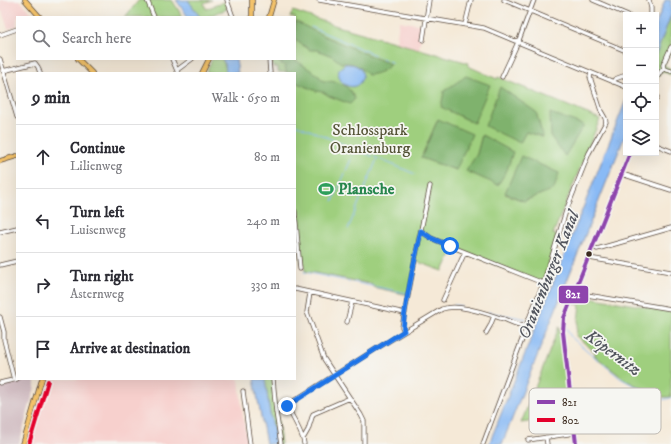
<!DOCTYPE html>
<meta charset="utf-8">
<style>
:root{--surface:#fff;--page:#f7f7f7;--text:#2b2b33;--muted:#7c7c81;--line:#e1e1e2}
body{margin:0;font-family:"IM FELL DW Pica",serif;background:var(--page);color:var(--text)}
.controls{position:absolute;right:12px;top:12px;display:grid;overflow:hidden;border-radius:0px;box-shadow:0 4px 16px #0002}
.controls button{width:36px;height:36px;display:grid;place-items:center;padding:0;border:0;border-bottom:1px solid var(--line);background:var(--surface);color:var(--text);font:20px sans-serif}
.stop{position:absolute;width:12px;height:12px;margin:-9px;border:3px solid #1a73e8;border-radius:50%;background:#fff}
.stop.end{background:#1a73e8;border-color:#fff;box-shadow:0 1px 4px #0008}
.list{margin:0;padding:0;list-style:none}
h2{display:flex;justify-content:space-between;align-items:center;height:52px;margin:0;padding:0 16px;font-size:17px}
h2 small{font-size:13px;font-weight:400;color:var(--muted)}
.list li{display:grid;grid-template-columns:26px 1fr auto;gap:12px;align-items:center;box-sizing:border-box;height:64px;padding:0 16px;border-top:1px solid var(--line)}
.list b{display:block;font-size:15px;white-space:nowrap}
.list p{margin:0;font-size:13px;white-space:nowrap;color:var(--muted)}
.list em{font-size:13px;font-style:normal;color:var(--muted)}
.icon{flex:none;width:22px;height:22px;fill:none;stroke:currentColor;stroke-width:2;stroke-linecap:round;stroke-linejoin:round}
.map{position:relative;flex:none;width:671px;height:444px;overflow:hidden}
.search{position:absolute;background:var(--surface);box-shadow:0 4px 16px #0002;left:16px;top:16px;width:280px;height:44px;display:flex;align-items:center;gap:10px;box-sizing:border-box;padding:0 14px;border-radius:0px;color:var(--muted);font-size:15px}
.panel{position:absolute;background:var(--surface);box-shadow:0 4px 16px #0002;left:16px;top:72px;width:280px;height:308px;border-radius:0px}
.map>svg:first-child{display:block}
.built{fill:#f7d0cd}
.industrial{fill:#d2bec3}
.green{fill:#9fcf7e;stroke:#6d7c4e;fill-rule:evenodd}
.forest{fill:#7fb26d;stroke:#5d6e46}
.water{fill:#89baf5;stroke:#62728a}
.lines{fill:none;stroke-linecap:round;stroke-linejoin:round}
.stream{stroke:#89baf5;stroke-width:1}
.minor-casing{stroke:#57473a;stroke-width:5}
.major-casing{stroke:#57473a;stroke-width:5.5}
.minor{stroke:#fff;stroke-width:3.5}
.major{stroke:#f3c26a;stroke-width:4}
.bus-1-casing{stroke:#f6f6f2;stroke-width:7}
.bus-2-casing{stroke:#f6f6f2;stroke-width:7}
.bus-1{stroke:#8e44ad;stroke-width:4}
.bus-2{stroke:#e4002b;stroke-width:4}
.route{stroke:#1a73e8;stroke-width:5}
.bus-dot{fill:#3b2a1e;stroke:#f6f6f2;stroke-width:1.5}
.labels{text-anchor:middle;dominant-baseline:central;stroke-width:3.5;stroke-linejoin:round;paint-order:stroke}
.park-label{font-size:16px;fill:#545336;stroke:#f6f6f2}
.leisure-label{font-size:16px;font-weight:bold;fill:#27864d;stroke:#f6f6f2;text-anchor:start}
.water-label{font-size:17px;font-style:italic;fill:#52555e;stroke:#f6f6f2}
.key{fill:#f6f6f2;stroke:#beb9b2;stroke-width:1}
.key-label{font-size:11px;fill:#3b2a1e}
.line-badge{stroke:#f6f6f2;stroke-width:1.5}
.badge-label{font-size:11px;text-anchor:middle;font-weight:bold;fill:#fff}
</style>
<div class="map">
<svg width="671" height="444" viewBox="0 0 671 444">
<rect width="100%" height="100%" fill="#f6f6f2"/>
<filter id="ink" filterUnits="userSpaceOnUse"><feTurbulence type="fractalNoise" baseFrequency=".025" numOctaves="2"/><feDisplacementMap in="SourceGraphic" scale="8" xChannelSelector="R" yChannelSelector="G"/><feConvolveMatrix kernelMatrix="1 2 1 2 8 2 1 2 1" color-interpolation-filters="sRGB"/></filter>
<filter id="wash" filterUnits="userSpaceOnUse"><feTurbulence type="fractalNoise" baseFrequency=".012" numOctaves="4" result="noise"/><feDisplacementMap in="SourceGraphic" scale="16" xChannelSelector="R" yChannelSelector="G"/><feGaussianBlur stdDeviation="0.9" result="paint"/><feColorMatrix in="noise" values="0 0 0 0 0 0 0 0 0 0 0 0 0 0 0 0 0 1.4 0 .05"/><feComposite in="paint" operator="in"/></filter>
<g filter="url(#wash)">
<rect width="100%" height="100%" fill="#f5e9d7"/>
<path class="built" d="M0,0H20L35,17H17V26L8,29L2,11L0,12Z
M399,21L423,25L419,49L396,43Z
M45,379H239L243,418L248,444H26Z"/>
<path class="industrial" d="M26,379H35V387L19,444H0V386Z"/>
<path class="green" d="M139,0H172L183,17H125Z
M188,0H212L204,3L206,9L224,2L227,9L209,16L210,17H200Z
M293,11L337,26L469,63L468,66L497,79L498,77L600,119L553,234L557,236L542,283L454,248L443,271L415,261L409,295L373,287L371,284L305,271L304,263H301L298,218L295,199V73L278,72V67H273L272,59H295V17H290ZM536,112L542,137L526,132ZM438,119L456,170L421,158ZM482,135L498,185L477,154ZM554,189L524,201L505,194Z
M671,15V50L664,65L671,69V75L661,71L656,82V55Z
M212,59H222L226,68V73H206Z
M576,295L671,311V397H661L625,380L595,356V352L576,336L580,305L572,303Z
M559,327L571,416L521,423Z
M265,379H273L281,444H277L270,414Z"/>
<path class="forest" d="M295,21L324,36L390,64C386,71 376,74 368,75C360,66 353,62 341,63L332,56L317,50H310L295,40Z
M274,59H294L318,75L323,81C339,81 348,84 355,99L350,104L329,96L323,92L316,91L295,82V73H287L284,65Z
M466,76L490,85L474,123L441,107L444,91Z
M500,87L536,112L543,137L526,132L520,143L485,126Z
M550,113L584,125L565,156L551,137Z
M438,119L472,134L456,170L421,158Z
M482,135L513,152L507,170L498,185L466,171L477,154Z
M521,156L559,173L554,189L524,201L505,193Z"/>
<path class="water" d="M176,0H188L200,17H188Z
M665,0H671V15L656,55V24Z
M222,59H236L238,73H226L225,64Z
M345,64C375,62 361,98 343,83C339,79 338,75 339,69Z
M626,100V133L502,444H489Z
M254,379H265L270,414L277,444H266Z"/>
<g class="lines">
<path class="stream" d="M311,27L393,63
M295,124L415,174
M333,201L355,150
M348,229L377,159
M304,272L406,293
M454,305L461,306
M488,312L526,319
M566,328L571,337L620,378L661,400L671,398"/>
</g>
</g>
<g filter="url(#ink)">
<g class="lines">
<g class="minor-casing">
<path id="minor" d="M147,0L154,17
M227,0L233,17
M319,0L484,28L515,41L519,40L520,43L626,87
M504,0L626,51
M593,0L628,15
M649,0L651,8V15
M465,25L471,0
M0,35L17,29
M423,40L429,0
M0,59L17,117
M172,59L178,73
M269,59L270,73
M664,69L663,65L671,47
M664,69L671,71
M177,70L192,59
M3,71L35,63L38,67L40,73
M502,77L519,40L534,0
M656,80L661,71L664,69
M613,82L615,79L626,75
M656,100L657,97
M656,145L671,151
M622,174L671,190
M295,211L300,269
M421,231L431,238L450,246L543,283
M0,232L17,228
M593,247L597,249L671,228
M589,258L671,272
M0,265L17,261
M295,289L405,313
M310,293L307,312L324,359L361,415L364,421V444
M575,293L671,309
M443,300L465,252
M0,317L4,332V340L14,380
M347,322L352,302
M404,331L402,327L415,259L430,186
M486,333L490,326L494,316
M273,379L276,412L281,444
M0,383L17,379
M243,391L250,444
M287,406C292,417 303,433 304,444
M276,412L379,347L442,309C459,303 487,314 504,319C511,322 518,326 526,326
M304,437L308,430L313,414L350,398
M546,437L547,444
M528,440L575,433
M483,444L526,329V326L545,279L566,211L589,153L606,122L605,118L601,111L590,77L591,73
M576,444L563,332L564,318L630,153"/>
</g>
<g class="major-casing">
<path id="major" d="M25,0L40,17
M252,0V17
M269,17L274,0
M78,59L92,73
M202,73L209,59
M0,161L17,156
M23,444L42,379"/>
</g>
<use href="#minor" class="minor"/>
<use href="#major" class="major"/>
<g class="bus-1-casing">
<path id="bus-1" d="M576,444L563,332L564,318L630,153"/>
</g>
<g class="bus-2-casing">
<path id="bus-2" d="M29,444L48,381"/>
</g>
<use href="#bus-1" class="bus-1"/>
<use href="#bus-2" class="bus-2"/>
</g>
</g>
<g class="lines" filter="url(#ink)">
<path class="route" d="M287,406L404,331C400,323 418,245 421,231L431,238L450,246"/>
</g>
<defs>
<g id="stadium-bare" transform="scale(1.2)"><path d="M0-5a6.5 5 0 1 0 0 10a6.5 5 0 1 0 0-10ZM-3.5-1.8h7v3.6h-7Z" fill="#2e9e5b" stroke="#f6f6f2" stroke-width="2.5" paint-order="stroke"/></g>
</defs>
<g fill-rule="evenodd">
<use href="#stadium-bare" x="326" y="189"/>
</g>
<circle class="bus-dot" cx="589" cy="254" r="3.5"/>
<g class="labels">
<g class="park-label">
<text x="370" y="130">Schlosspark<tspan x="370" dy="18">Oranienburg</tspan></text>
</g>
<g class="leisure-label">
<text x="338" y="189">Plansche</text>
</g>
<g class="water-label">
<text transform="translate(549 275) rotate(-68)">Oranienburger Kanal</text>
<text transform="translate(613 353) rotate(37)">Köpernitz</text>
</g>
</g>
<rect x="529" y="388" width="132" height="46" rx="6" class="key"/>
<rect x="537" y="400" width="18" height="4" fill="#8e44ad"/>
<rect x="537" y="418" width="18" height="4" fill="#e4002b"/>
<g class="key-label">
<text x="562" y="406">821</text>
<text x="562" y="424">802</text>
</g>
<rect class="line-badge" x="558" y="285" width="31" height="19" rx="4" fill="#8e44ad"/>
<g class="badge-label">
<text x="573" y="298">821</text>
</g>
</svg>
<div class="controls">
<button>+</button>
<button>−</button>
<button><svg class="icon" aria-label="locate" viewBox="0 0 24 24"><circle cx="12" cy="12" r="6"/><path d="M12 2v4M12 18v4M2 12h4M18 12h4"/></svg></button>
<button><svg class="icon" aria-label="layers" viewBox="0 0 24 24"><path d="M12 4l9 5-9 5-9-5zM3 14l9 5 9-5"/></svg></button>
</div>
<div class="stop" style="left:450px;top:246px"></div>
<div class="stop end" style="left:287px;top:406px"></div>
<div class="search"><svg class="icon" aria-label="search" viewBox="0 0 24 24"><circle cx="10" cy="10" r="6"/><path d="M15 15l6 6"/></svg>Search here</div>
<section class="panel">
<h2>9 min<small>Walk · 650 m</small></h2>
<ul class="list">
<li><svg class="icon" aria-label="ahead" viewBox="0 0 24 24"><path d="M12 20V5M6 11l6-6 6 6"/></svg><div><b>Continue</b><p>Lilienweg</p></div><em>80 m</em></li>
<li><svg class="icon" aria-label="left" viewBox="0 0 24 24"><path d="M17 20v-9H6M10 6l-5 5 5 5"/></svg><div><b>Turn left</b><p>Luisenweg</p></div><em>240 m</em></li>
<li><svg class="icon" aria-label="right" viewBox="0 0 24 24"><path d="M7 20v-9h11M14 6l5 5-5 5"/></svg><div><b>Turn right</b><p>Asternweg</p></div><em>330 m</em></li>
<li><svg class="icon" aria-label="arrive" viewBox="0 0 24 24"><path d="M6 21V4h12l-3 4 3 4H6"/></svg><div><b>Arrive at destination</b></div></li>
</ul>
</section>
</div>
